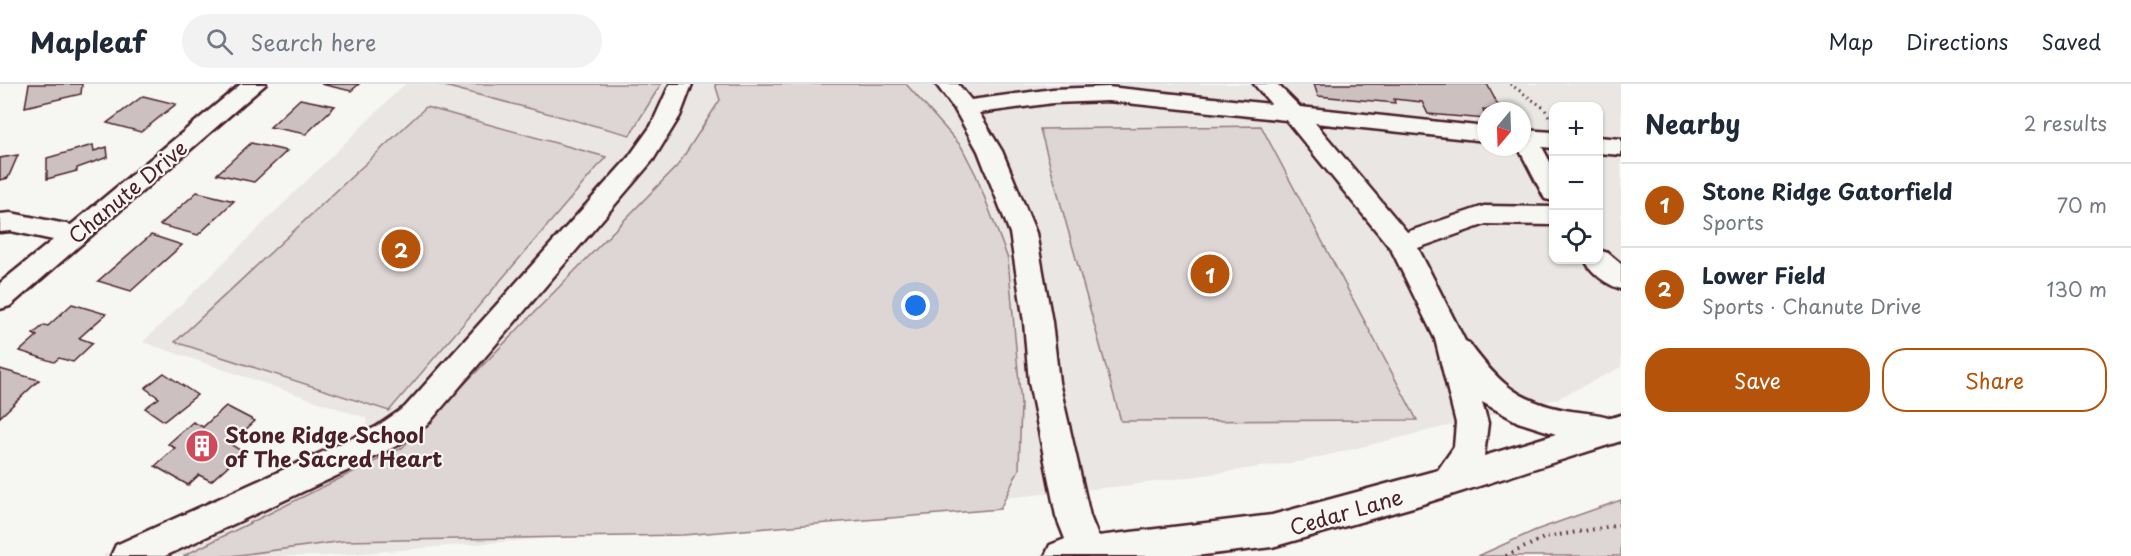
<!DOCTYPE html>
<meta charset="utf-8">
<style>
:root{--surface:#fff;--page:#f2f2f3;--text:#1f2937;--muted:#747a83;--line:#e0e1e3;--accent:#b45309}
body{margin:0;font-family:"Playpen Sans",sans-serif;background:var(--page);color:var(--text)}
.controls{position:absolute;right:18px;top:18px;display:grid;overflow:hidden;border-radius:12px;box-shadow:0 2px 4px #0004}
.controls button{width:54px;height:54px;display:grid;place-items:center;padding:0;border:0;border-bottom:2px solid var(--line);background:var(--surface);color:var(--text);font:30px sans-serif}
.compass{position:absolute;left:1477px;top:18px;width:54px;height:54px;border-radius:50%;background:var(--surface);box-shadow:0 2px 4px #0004;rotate:199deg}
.you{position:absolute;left:916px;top:222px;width:21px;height:21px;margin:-15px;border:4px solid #fff;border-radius:50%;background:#1a73e8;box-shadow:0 0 0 9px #1a73e833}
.badge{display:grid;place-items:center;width:39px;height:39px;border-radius:50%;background:var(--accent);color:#fff;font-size:20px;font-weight:700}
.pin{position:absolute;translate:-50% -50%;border:3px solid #fff;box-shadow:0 2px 6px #0006}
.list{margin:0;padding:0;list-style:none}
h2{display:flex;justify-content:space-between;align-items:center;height:78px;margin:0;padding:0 24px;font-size:26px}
h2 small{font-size:20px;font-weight:400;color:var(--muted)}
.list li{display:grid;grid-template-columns:39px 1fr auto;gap:18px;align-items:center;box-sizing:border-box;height:84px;padding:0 24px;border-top:2px solid var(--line)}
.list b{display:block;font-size:22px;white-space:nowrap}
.list p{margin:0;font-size:20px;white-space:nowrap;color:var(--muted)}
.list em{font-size:20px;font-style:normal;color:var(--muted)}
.actions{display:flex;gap:12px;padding:18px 24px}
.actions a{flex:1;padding:14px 0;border:2px solid var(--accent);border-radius:24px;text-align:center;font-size:21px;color:var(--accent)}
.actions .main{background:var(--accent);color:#fff}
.icon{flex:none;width:33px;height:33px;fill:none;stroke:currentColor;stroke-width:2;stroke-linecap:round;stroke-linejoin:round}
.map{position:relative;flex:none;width:1621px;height:472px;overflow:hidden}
header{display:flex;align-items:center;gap:36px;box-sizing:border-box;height:84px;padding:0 30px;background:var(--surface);border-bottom:2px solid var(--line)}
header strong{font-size:28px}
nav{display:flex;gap:33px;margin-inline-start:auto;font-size:21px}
.search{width:420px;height:54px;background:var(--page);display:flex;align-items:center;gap:15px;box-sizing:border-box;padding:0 21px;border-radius:33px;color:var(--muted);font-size:22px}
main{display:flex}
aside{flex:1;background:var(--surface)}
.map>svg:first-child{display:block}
.built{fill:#e9e6e3;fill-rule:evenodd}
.green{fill:#ddd6d5;stroke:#947a80;stroke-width:1.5}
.building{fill:#ccc1c0;stroke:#4a1f2b;stroke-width:1.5}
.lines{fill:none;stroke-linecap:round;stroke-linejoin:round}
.minor-casing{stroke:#4a1f2b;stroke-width:5}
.path-far1{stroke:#4a1f2b;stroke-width:3;stroke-dasharray:1.5 4;stroke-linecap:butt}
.path{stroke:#4a1f2b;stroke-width:4;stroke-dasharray:1.5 5;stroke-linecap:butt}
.minor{fill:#f6f6f2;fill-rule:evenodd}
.labels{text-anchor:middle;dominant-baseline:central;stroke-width:4.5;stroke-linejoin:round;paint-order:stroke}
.street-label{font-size:21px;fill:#4a1f2b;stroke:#f6f6f2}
.poi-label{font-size:21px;font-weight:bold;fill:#4a1f2b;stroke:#f6f6f2;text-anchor:start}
</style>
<header>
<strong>Mapleaf</strong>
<div class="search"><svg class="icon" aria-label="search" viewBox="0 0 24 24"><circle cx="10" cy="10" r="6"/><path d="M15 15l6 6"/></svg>Search here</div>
<nav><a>Map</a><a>Directions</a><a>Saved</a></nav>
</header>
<main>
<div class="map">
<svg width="1621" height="472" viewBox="0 0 1621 472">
<rect width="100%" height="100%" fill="#f6f6f2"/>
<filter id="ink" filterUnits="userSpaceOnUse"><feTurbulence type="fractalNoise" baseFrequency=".0167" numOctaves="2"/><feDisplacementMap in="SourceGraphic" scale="12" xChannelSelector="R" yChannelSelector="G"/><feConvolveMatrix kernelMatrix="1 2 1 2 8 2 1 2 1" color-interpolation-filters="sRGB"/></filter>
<g filter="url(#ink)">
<path class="built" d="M405,0H1621V283L1557,315L1304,377L1131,401L849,430L325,472H102L367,345L366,334L143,258ZM1554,22H1598V176H1554ZM1486,27H1522V63H1486Z"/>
<path class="green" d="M437,0H661L630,51Z
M715,0H906L961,62L976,91L1008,175L1021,320L1019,385L1000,425L683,451L344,457L231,472H183L402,364L678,81L720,16Z
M426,23L606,73L389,327L175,258Z
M1261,42L1417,336L1121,337L1040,45Z
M1621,416V472H1478L1536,446Z"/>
<path class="building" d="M29,0H82L81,10L25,23Z
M321,0H359L351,7Z
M1314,0H1487L1501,27L1483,25L1486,35L1428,30L1422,18L1394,15L1395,19L1318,12Z
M143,12L176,20L141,48L107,39Z
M300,15L335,22L306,50L270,43Z
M251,59L287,67L254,98L217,90Z
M93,61L94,67L107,63L108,73L77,84V87L47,95V74Z
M18,71L8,94L0,96V74Z
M197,108L234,117L198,151L160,141Z
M151,151L182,161L131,207L98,197Z
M72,220L106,230L79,254L93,259L73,278L59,274L54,278L20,267L37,252L33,250L44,241L48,242Z
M0,285L39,296L0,333Z
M164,289L197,311L164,337L145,324L159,314L145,304Z
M226,322L255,337L230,360L243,368L211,397L199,391L188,401L155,382L175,364L168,360L193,338L203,343Z"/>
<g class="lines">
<g class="minor-casing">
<path id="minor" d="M241,0H266L10,222L0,225V199L53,156L11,147L0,148V130L11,129L71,141Z
M670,0H692L680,32L653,76L427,341L398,361L349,386L165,472H111L116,461L327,366L376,343L405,323L628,74L651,42Z
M936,0H958L971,16L1053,5L1108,3L1271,20L1254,0H1277L1300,23L1486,43V57L1315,39L1407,148L1484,122L1554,123V141L1486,140L1418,164L1465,257L1469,259C1497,297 1517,317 1565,326C1581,329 1597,329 1611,334L1621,331V357L1413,423L1272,463L1195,472H1045L1050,461L1065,455L1056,432L1029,298L1024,238L1010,149L978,67L955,26ZM1108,17L1286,36L1391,165L1435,255L1456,339L1454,363L1438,386L1272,431L1098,452L1090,432L1059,298L1052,238L1036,149L1002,67L979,29L1053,19ZM1482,318L1518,338L1556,350L1484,372L1488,339Z
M1522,46L1554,48V64L1542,63L1554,85V117L1545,115L1518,63H1522Z
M1598,53L1621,55V71L1598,69Z
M1598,166L1608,169L1621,180V205C1607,201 1591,189 1585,176H1598Z"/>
</g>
<path class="path-far1" d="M1510,0L1544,24L1550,34"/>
<path class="path" d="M1506,472L1546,453L1621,441"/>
<use href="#minor" class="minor"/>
</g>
</g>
<defs>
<g id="building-disc" transform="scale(1.725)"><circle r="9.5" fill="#d1495b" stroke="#f6f6f2"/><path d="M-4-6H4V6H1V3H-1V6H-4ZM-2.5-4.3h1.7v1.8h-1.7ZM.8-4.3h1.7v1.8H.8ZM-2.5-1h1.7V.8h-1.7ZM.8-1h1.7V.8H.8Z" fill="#fff"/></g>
</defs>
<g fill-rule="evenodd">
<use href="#building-disc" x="202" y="362"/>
</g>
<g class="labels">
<g class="street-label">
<text transform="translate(127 107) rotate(-40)">Chanute Drive</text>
<text transform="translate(1346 427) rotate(-16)">Cedar Lane</text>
</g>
<g class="poi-label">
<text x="225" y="350">Stone Ridge School<tspan x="225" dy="24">of The Sacred Heart</tspan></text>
</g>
</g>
</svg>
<div class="controls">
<button>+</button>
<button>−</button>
<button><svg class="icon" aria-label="locate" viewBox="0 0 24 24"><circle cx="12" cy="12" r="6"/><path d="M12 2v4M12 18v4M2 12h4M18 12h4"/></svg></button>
</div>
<svg class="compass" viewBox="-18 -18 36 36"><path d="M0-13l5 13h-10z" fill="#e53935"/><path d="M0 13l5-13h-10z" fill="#747a83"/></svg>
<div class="you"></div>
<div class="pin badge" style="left:1210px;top:190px">1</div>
<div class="pin badge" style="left:401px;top:165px">2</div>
</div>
<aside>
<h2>Nearby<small>2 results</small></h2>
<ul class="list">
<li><span class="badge">1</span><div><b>Stone Ridge Gatorfield</b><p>Sports</p></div><em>70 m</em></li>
<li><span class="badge">2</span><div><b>Lower Field</b><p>Sports · Chanute Drive</p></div><em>130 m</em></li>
</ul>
<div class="actions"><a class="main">Save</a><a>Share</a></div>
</aside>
</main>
